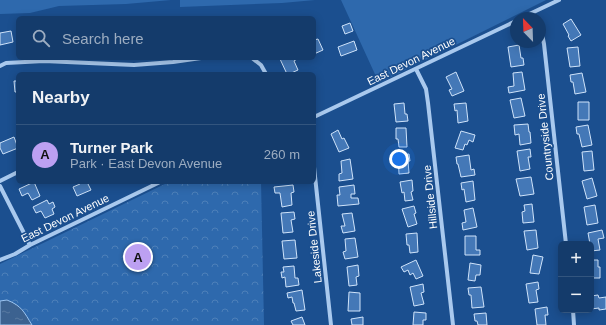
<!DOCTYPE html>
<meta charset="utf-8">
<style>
:root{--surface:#143b6b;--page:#214673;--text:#f1f3f6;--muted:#9dadc1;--line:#33557e;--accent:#bca0f2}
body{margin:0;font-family:Helvetica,sans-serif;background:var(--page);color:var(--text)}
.controls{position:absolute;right:12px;bottom:12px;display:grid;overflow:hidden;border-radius:6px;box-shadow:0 2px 10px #0003}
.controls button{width:36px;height:36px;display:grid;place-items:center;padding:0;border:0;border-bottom:1px solid var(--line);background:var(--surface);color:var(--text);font:20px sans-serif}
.compass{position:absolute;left:510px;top:12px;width:36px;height:36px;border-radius:50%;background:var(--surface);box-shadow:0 2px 10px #0003;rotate:337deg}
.you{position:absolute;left:399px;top:159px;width:14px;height:14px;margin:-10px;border:3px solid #fff;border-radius:50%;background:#1a73e8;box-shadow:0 0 0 6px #1a73e833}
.badge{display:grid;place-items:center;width:26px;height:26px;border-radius:50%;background:var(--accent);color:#111;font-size:13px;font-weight:700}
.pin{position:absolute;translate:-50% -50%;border:2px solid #fff;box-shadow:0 1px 4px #0006}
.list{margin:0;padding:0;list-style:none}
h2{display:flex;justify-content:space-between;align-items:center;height:52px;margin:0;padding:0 16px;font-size:17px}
h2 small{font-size:13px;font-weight:400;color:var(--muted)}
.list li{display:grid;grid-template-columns:26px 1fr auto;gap:12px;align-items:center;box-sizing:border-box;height:60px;padding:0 16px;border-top:1px solid var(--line)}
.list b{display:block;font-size:15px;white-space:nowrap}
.list p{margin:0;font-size:13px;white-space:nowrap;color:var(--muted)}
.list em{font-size:13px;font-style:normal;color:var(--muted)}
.icon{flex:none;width:22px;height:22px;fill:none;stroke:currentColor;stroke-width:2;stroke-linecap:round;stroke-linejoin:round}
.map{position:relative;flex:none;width:606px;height:325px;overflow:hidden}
.search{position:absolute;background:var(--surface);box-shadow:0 2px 10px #0003;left:16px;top:16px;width:300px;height:44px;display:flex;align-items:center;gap:10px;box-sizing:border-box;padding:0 14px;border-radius:6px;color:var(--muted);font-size:15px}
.panel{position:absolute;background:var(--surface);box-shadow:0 2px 10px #0003;left:16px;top:72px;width:300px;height:112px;border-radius:6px}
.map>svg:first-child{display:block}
.grass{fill:#2e69ad}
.park{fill:url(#park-crowns)}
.water{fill:url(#water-ripples);stroke:#9cc4f0}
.building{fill:#4478b7;stroke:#cfe3fa}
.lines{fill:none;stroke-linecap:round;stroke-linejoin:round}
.minor{stroke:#a9c9ee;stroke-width:4}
.labels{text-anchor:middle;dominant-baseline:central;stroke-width:3.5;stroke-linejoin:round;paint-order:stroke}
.street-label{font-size:11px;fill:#fff;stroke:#1b4f8f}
</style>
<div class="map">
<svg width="606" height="325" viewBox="0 0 606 325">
<defs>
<pattern id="park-crowns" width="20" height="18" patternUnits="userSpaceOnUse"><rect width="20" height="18" fill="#2e69ad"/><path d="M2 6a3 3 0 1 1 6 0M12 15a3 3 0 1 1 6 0" fill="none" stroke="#4d80b9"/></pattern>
<pattern id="water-ripples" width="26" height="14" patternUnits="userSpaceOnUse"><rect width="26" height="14" fill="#3c6290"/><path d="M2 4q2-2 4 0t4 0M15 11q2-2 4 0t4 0" fill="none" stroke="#597aa1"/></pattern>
</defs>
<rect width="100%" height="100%" fill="#1b4f8f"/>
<path class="grass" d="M0,0H171L126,4L59,6L30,13L0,14Z
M180,0H315L282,3L180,7Z
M341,0H546L379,83Z"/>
<path class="park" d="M169,182H261L264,325H0V264Z"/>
<path class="water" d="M7,300C22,306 24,312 32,325H0V301Z"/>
<path class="building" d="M571,19L581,35L571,41L568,36L569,35L563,24Z
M350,23L353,31L345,34L342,26Z
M11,31L13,42L0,45V33Z
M318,39L323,50L314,54V40Z
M354,41L357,50L341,56L338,47Z
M519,45L521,58H523L524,65L511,67L508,47Z
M578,47L580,66L570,67L567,48Z
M283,58H296L297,59L294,61L298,70L289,74H287L280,59Z
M456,72L464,91L452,96L449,90L452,89L446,77Z
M522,72L525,90L509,93L508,87L514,86L513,73Z
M582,73L586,92L575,94L573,82H571L570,75Z
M14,81H18V92H15Z
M521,98L525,116L514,118L510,100Z
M578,102H589V120H578Z
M404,103L405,114H407L408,121L396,122L394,104Z
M466,103L468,121L458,123L457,110L455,111L454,104Z
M528,124L529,132H530L531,143L520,145L519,134L515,135L514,125Z
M588,125L592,145L582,147L579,134H577L576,127Z
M396,128H406L407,147H399L398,139H396Z
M338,130L342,139L344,138L349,148L339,152L331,134Z
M461,131L475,135L473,142L469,140L467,145L465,144L463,150L455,148Z
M14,137L18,148L3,154L0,148V143Z
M530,149L531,157H528L530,169L520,171L517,151Z
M592,151L594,170L584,171L582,152Z
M409,154L410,161H408L409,173L399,174L398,155Z
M469,155L471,170L474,169L475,175L461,177L458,164H457L456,157Z
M350,159L353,179L339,181V174L342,173L341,161Z
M531,177L534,194L520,196L516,179Z
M592,178L597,196L587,199L582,181Z
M412,180L413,191L411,192L413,200L405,201L404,192L402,193L400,182Z
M473,181L475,200L466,202L464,189L462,190L461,183Z
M34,182L40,196L32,200L28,193L22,196L19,189Z
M80,182H87L91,190L77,196L73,187L80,184Z
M293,185L294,192L291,193L292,205L282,207L280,193H275L274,187Z
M354,185L355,194H351V198H358L359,204L338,206L337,195H340L339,187Z
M47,200L49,204L53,202L55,207L52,209L54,214L45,218L41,211L36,213L33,207Z
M532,204L534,222L523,223L522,212L525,211L524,205Z
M595,205L598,223L587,225L584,207Z
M414,206L416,213L414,214L417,224L408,227L402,209Z
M473,208L477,227L463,230L462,223L466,222L464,210Z
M294,212L295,219L291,220L293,232L283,233L281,213Z
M352,213L355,231L343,233L341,226H345L342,214Z
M536,230L538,248L527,250L524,231Z
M602,230L604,238L598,239L600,250L591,251V244H590L588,233Z
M417,233L418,252L410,253L409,245H407L406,234Z
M465,236H476V250H480V255H465Z
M355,238L358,257L345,259L343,252L346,251L345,239Z
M295,240L297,258L284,259L282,241Z
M533,255L543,257L539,274L530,273Z
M416,260L423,276L416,279L413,273L410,275L408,270L404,272L401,267Z
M591,260H598V267H600V278H591Z
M470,263L481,265L480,275H476L475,281L468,280Z
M358,265L359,276L356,277L357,285L349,286L347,267Z
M294,266L295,278H298L299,285L286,287L285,277L282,278L281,272H284L283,267Z
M538,282L539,289L536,290L538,302L529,303L526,284Z
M423,284L424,292L421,293L424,304L414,306L410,287Z
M481,287L484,307L472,308L471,295H469L468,288Z
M302,290L305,310L296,311L294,303H293L292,297L288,298L287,293Z
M349,292L360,293V311H348Z
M598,295L599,298L606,297V309L599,310V308L591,309V296Z
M547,307L548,315H545L546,325H537L535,309Z
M414,312L426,313V320H423V325H413Z
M486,313L487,325H478L477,321H475L474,314Z
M302,317L305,325H293L291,321Z
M363,317V325H352L351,319Z"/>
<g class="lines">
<path class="minor" d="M521,18L559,0
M540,28L542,34L544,44L566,244
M252,58L261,65L266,74
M0,66L6,63L44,61L134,65L173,62L201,58
M416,69L426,89L428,103L453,325
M314,117L516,21
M314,167L331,325
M0,181L18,172
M0,186L30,245
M0,260L15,254L30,245L160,182
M573,310L574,325"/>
</g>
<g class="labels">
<g class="street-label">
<text transform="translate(411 61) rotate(-26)">East Devon Avenue</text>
<text transform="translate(545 137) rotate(-96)">Countryside Drive</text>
<text transform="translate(430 197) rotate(-96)">Hillside Drive</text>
<text transform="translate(65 218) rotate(-26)">East Devon Avenue</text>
<text transform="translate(314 247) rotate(-96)">Lakeside Drive</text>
</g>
</g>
</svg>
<div class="controls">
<button>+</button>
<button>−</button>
</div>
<svg class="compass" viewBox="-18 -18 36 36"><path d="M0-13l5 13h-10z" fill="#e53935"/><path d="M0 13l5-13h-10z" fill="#9dadc1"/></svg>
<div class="you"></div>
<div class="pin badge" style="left:138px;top:257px">A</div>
<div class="search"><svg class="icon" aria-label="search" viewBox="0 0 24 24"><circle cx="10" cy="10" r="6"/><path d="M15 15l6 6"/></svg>Search here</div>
<section class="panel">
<h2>Nearby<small></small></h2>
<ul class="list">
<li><span class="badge">A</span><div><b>Turner Park</b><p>Park · East Devon Avenue</p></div><em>260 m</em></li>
</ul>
</section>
</div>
